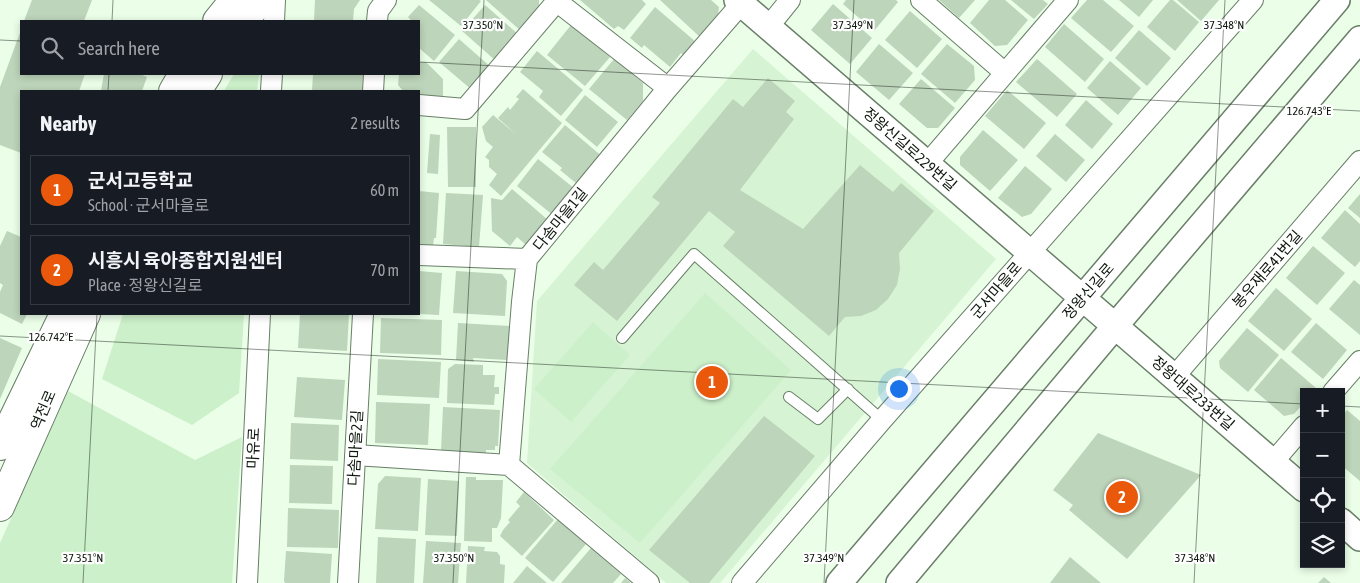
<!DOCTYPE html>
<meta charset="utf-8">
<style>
:root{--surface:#171b24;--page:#20242c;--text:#f1f3f6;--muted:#9ea1a6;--line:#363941;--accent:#ea580c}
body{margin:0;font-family:"Asap Condensed","Noto Sans KR",sans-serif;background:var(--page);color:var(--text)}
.controls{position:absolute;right:15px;bottom:15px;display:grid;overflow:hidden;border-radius:0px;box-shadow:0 2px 8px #0003}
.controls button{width:45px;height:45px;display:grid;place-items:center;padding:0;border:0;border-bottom:1px solid var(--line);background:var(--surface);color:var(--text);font:25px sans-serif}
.you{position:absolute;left:898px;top:388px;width:18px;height:18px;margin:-12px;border:4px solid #fff;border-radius:50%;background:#1a73e8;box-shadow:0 0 0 8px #1a73e833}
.badge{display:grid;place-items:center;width:32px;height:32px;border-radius:50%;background:var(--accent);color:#fff;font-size:16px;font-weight:700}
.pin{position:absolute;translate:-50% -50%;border:2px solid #fff;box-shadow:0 1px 5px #0006}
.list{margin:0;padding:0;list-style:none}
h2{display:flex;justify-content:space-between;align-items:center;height:65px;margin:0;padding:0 20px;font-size:21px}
h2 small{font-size:16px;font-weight:400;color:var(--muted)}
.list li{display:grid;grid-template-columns:32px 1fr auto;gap:15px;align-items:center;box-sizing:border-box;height:70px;margin:0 10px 10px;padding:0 10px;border:1px solid var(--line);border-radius:0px}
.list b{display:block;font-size:19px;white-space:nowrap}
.list p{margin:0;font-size:16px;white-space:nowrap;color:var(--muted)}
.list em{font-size:16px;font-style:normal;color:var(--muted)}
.icon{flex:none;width:28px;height:28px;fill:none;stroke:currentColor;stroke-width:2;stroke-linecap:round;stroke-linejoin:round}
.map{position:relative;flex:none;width:1360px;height:583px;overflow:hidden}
.search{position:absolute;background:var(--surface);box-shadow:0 2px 8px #0003;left:20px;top:20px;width:400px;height:55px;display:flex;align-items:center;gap:12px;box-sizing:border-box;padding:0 18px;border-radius:0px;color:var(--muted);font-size:19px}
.panel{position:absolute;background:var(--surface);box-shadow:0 2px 8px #0003;left:20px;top:90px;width:400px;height:225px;border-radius:0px}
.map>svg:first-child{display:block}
.built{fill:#d6f4d3}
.green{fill:#ccf0c9}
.building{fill:#bdd5bb}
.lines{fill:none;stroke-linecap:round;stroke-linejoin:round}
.service-casing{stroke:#697f68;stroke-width:12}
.minor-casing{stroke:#697f68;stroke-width:22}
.tertiary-casing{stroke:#697f68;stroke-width:28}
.secondary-casing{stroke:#697f68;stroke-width:30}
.service{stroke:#fff;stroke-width:10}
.minor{stroke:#fff;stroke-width:20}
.tertiary{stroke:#fff;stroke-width:25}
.secondary{stroke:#fff;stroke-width:28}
.ticks{fill:none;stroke:#0e170e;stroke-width:1;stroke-opacity:0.45}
.labels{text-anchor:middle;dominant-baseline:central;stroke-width:4.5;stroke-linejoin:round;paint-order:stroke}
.street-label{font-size:15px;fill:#0e170e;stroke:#fff}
.ticks-label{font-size:12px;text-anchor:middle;fill:#0e170e;stroke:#fff;stroke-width:4.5;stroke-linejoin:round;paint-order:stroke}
</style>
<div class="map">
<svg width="1360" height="583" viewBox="0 0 1360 583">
<rect width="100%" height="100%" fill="#eafee8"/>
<path class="built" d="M753,49L996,259L720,583H666L527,463L537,301Z"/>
<path class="green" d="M234,74H259L257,91H224Z
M705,293L791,370L640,543L550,469Z
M123,314H244L239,393L192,425L102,379Z
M593,322L630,355L571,422L534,389Z
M68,391L195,460L242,437L232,583H0V543Z"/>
<path class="building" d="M32,0H92L84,21H24Z
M315,0H360L354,9L353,21H314Z
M429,0H479L481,1L461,26Z
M486,0H539V13L522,32Z
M580,0H642L646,4L624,30L618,26L614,29Z
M660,0H711L719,7L717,20L701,38Z
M846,0H896L898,2L874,31L843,4Z
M939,0H975L959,18Z
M989,0H1005L1028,20L1007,45L995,46L970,23Z
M1011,0H1043L1048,4L1034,19Z
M1087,0H1103L1134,26L1111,52L1071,18Z
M1119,0H1153L1139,17Z
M1170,0H1173L1199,22L1175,51L1147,27Z
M1177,0H1219L1201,21Z
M833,4L872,38L850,64L811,30Z
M419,5L455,35L434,61L419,48V21H411V20L408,17Z
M485,5L519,35L496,61L462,31Z
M655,7L696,42L684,56L681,53L670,67L644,45L642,48L630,38Z
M910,11L942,39L917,68L885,40Z
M1064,24L1104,59L1085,82L1045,47Z
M571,25L610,57L585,86L547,55Z
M21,30V74H85L79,91H21V153L0,145V87Z
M1139,30L1171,58L1147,86L1115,58Z
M459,39L492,68L472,90L439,62Z
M879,44L913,73L889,100L856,72Z
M947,44L974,66L975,80L955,103L921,74Z
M537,51L583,90L561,116L539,97L543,91L520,72Z
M614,59L643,83V101L627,120L589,89Z
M1037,59L1077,94L1057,117L1016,82Z
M1110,61L1141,88L1118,115L1087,88Z
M419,62H426L443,79V98H419V91H403L398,85L399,74H419Z
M104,74H140L147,77L142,91H101Z
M313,74H363L362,91H312Z
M768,78L795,101L786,112L794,119L740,190L803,229L860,165L893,192L901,183L934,211L899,253L900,269L897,285L888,299L876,310L861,316L845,317L829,336L723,246L735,232L709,211L617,321L574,285L594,262L603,270L660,203L652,197L733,99L743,107Z
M921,79L955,108L938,128H927L899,104Z
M523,89L562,123L501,196L489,185L497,174L489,167V160L485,157L493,147L486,141L482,127L493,115L517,135L498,118L508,107L510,110L519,99L516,97Z
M1007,90L1046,123L1024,149L985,116Z
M585,95L618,122L597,147L565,120Z
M1086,100L1113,124L1092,149L1065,125Z
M565,125L604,158L577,184L560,170L562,168L542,152Z
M447,127H476V187H448Z
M983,130L1018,160L990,191L960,165V157Z
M430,134L440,135L438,174L427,173Z
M1055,134L1085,160L1066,182L1036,156Z
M538,159L575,189L554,216L517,186Z
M1025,166L1052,189L1031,214L1022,217L998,198Z
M512,189L548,220L526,245L517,237L510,246L492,231L491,198L502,200Z
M419,191L439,193L436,238H434L433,246L419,245Z
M446,193L483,195L479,247L443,244Z
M1360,194V218L1348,208Z
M1345,210L1360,224V261L1355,267L1321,238Z
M7,231L21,237V314H27L22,324L0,313V292L3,285L0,283V246Z
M1313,246L1345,273L1317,305L1286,278Z
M419,271L442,273L439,315L419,314Z
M456,271L502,274L507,281L505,316L453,313Z
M1354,280L1360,285V335L1329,309Z
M1276,288L1312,319L1284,351L1248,321Z
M300,314H349L347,351L298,348Z
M381,318L442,320L441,355L380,353Z
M458,323L510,326L507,360L473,358L474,362L456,360Z
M1316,323L1347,350L1323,379L1291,352Z
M1247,328L1279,355L1248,392L1220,368L1219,361Z
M0,338L22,348L0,399Z
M1281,358L1316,388L1313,392H1304V403L1294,414L1284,416L1254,390Z
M378,359L441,362L439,398L377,395Z
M455,364L483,365V375H495L494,387H499V394H495L494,405L447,403L448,369Z
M297,377L345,380L342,420L294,417Z
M376,402L430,404L428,445L375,443Z
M443,407L500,410L498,446H495V450H486V454L441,451Z
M1347,410L1360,421V481L1341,465V418Z
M764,416L815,456L709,583H690L649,550Z
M291,423L339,425L338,461L290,459Z
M1098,433L1201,475L1127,559L1069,510L1073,505L1053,490Z
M290,465L333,466L332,504L289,503Z
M385,476L421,478L418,531L375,529L378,484Z
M466,477H476V480H503L501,518L497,528H492V542L464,541Z
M428,479L459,481L457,536L425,535Z
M524,492L554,520L522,556L500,536L503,530L510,522L508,520L520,506L516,502Z
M288,508L339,510L338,548L287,547Z
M558,519L586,544L553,582L525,558Z
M378,537L416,539L414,583H376Z
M426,541L461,543L458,583H423Z
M468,546L485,547L484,551L497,552L500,556V564L505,565L504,583H466Z
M591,548L621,574L613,583H561Z
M286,551L332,554L330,583H285L284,581Z
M1070,557L1101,583H1050Z
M527,566L547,583H513Z
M1324,577L1331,583H1318Z
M625,578L631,583H621Z"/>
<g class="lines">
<g class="service-casing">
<path id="service" d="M622,338L694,254L882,420
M789,397L818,419L848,389"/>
</g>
<g class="minor-casing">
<path id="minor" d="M555,0L668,88
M921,0L1005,73
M274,21L275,0
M377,21L378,11L386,0
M769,26L790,0
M271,91L272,74
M373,91L374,74
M419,105L465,109L557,1
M927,164L1068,0
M419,255L527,259
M1174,377L1360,161
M1333,392L1360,361
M355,455L509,465
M1273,462L1304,426
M247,583L260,314
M348,583L363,314
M649,583L509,465L522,302L527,259L668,88L741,4
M742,583L882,420L1253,0"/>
</g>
<g class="tertiary-casing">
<path id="tertiary" d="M737,0L1304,489
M1341,521L1360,538
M839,583L1337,0
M899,583L1115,326L1360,39"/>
</g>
<g class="secondary-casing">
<path id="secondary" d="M217,21L234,0
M244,21L261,0
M173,91L183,74
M197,91L208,74
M0,446L64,314
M0,507L86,314"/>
</g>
<use href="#service" class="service"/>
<use href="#minor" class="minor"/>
<use href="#tertiary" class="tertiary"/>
<use href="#secondary" class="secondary"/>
</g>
<path class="ticks" d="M112,21L113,0M0,40L21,41M419,62L1360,111M108,91L109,74M0,336L1304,404M1341,406L1360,407M83,583L97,314M453,583L484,0M824,583L854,0M1194,583L1225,0"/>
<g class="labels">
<g class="street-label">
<text transform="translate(910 149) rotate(41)">정왕신길로229번길</text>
<text transform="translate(560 219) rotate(-51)">다솜마을1길</text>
<text transform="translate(1267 269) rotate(-49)">봉우재로41번길</text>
<text transform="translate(996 290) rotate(-49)">군서마을로</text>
<text transform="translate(1088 291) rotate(-49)">정왕신길로</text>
<text transform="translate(1193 393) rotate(41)">정왕대로233번길</text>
<text transform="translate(43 410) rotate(-67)">역전로</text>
<text transform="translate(253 448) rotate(-87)">마유로</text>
<text transform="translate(355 448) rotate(-87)">다솜마을2길</text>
</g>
</g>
<g class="ticks-label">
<text x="483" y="29">37.350°N</text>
<text x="853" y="29">37.349°N</text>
<text x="1224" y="29">37.348°N</text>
<text x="1309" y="115">126.743°E</text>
<text x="51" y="341">126.742°E</text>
<text x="83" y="562">37.351°N</text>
<text x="454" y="562">37.350°N</text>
<text x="824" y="562">37.349°N</text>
<text x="1195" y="562">37.348°N</text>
</g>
</svg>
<div class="controls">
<button>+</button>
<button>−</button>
<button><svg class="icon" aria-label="locate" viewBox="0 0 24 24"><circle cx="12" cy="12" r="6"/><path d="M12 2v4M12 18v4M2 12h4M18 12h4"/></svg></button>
<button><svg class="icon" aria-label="layers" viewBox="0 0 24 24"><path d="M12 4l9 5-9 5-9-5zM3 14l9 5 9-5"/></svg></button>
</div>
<div class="you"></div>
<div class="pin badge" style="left:712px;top:382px">1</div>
<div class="pin badge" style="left:1122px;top:497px">2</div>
<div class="search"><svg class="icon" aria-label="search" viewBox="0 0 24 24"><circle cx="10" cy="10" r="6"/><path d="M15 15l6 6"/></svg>Search here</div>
<section class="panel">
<h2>Nearby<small>2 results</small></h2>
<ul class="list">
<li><span class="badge">1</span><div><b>군서고등학교</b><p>School · 군서마을로</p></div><em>60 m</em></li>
<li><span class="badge">2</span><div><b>시흥시 육아종합지원센터</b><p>Place · 정왕신길로</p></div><em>70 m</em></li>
</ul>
</section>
</div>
